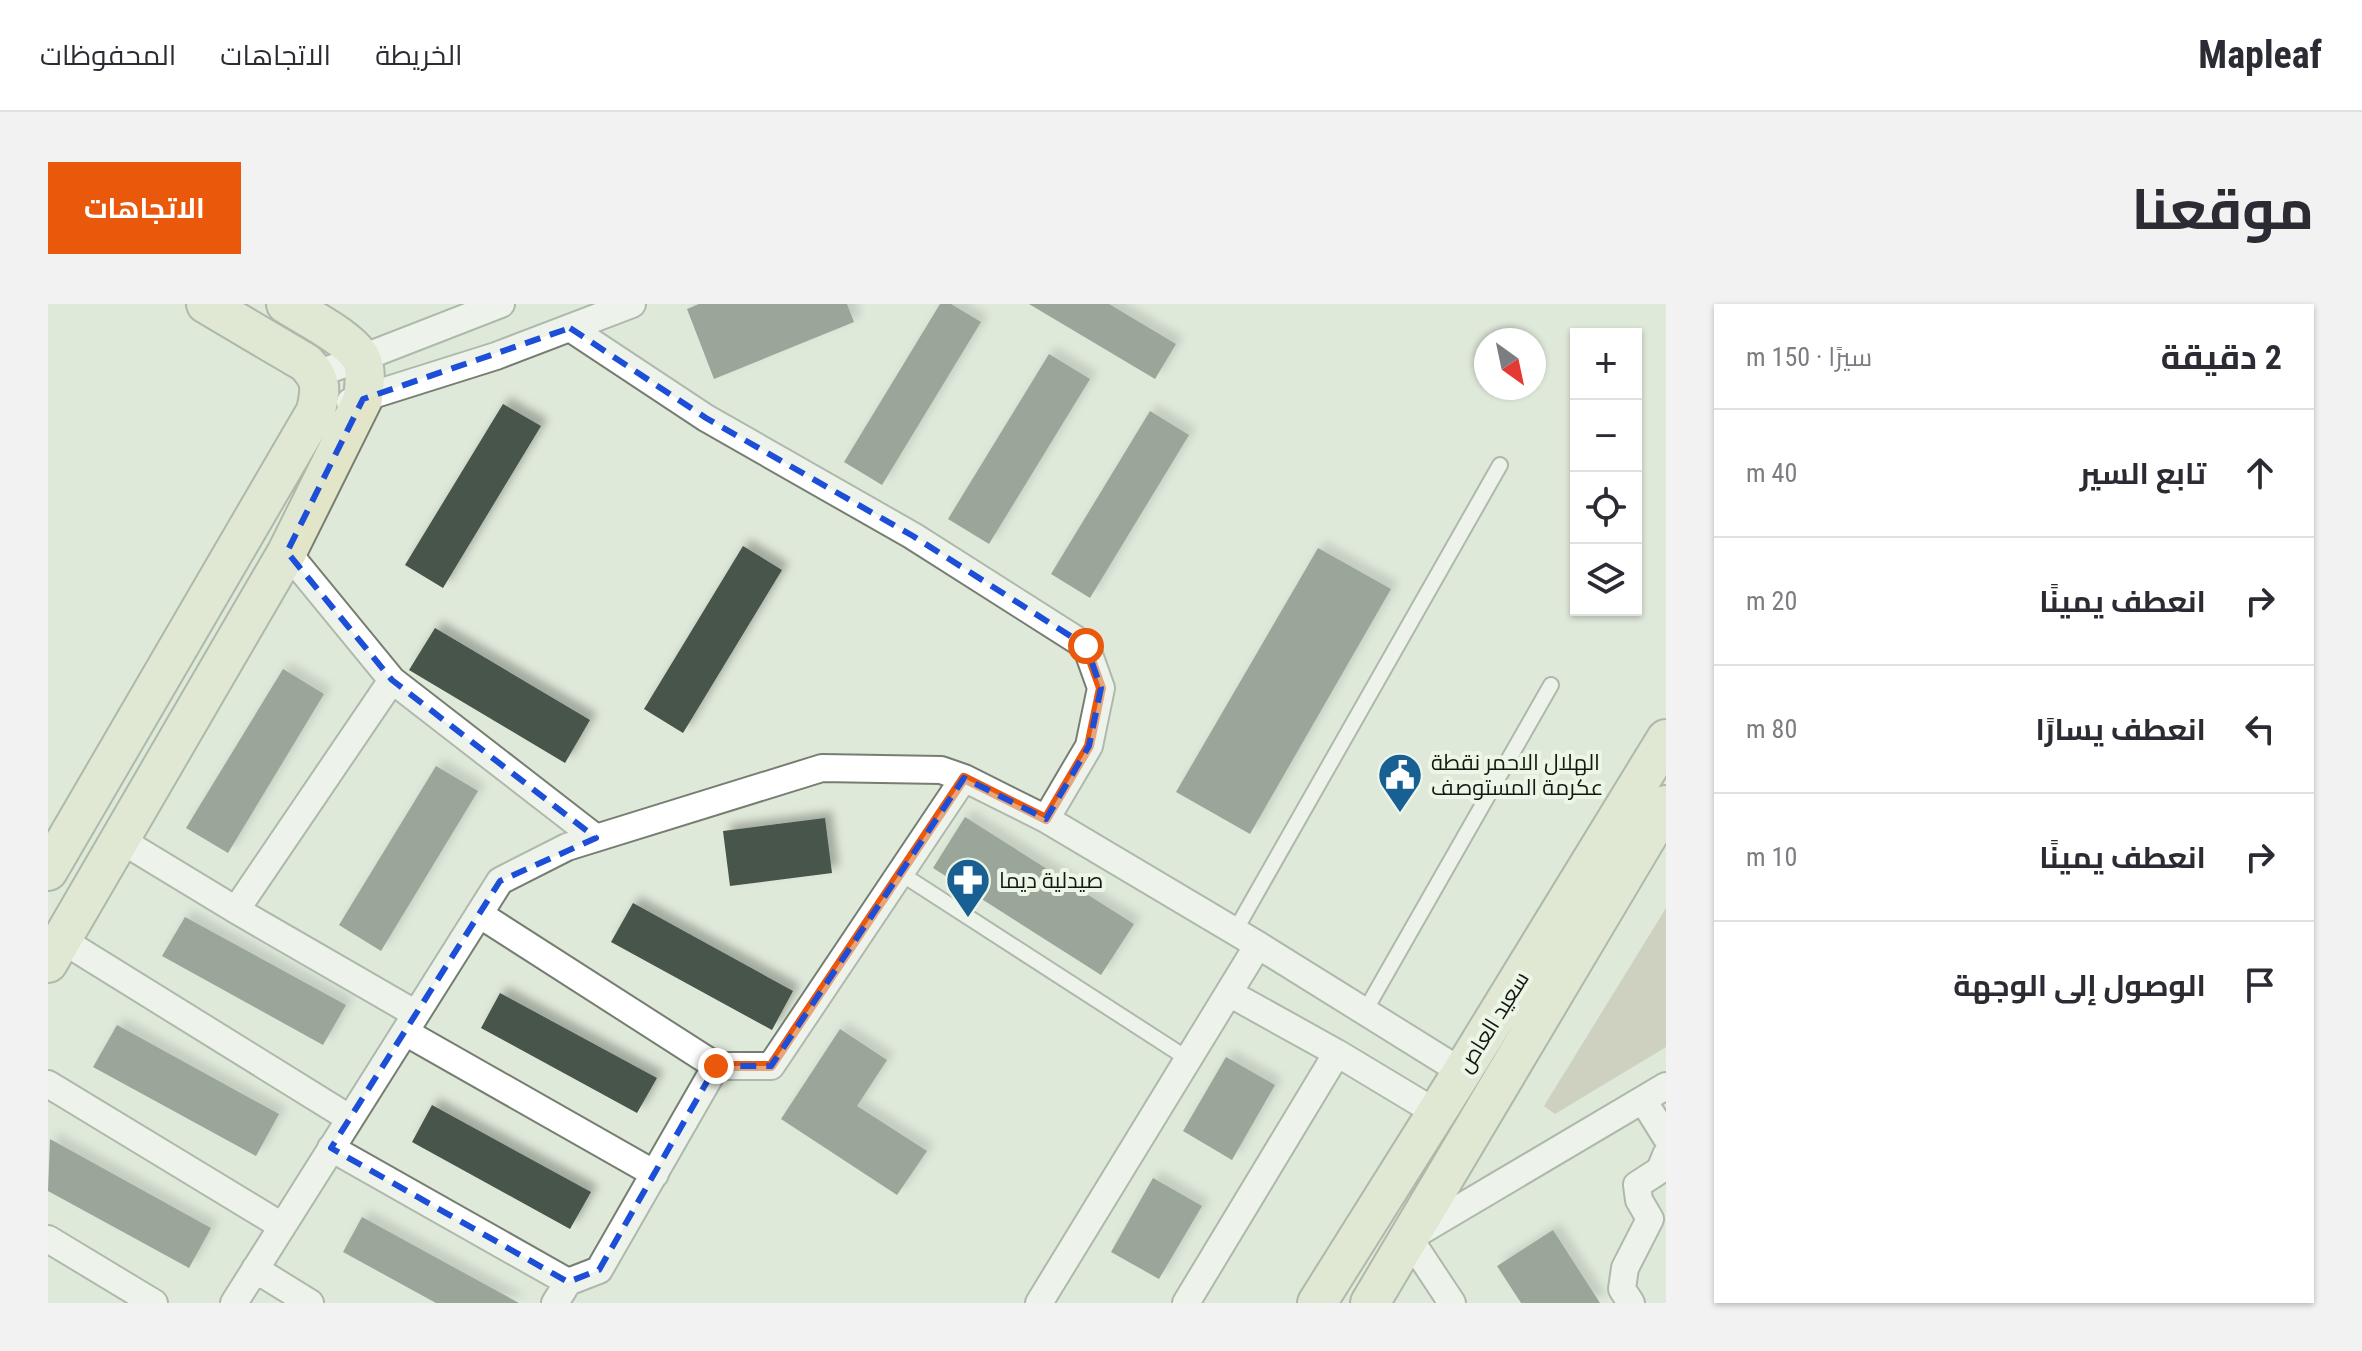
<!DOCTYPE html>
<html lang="ar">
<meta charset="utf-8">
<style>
:root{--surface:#fff;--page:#f2f2f3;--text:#2b2b33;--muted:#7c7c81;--line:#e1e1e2;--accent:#ea580c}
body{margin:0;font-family:"Roboto Condensed",Cairo,sans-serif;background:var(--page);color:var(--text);direction:rtl}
.controls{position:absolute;right:24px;top:24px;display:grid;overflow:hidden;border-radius:0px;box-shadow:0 2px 6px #0004}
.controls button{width:72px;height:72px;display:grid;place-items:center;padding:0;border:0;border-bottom:2px solid var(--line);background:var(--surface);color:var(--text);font:40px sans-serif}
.compass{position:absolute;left:1426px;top:24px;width:72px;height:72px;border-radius:50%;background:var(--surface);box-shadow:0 2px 6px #0004;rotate:147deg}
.stop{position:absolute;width:24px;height:24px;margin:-18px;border:6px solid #ea580c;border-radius:50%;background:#fff}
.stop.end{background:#ea580c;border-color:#fff;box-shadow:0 2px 8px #0008}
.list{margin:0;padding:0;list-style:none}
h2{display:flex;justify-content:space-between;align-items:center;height:104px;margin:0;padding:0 32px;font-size:34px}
h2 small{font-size:26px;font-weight:400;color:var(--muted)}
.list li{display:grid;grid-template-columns:52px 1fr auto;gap:24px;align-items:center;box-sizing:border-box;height:128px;padding:0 32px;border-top:2px solid var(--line)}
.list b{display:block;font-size:30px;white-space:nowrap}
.list em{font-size:26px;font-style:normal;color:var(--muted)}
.icon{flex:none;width:44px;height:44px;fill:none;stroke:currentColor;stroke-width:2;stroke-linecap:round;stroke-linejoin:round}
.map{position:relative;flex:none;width:1618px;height:999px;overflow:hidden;direction:ltr;border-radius:0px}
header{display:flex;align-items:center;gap:48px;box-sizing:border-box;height:112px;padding:0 40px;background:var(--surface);border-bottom:2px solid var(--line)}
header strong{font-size:38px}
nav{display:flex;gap:44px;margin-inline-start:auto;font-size:28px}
.intro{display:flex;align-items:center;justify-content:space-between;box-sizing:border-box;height:192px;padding:0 48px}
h1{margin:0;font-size:56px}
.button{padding:20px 36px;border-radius:0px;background:var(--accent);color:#fff;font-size:28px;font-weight:700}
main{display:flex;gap:48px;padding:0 48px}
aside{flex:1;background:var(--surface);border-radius:0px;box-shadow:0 2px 6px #0004}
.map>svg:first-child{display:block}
.green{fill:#bab4a0}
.building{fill:#46544b;filter:url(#shadow)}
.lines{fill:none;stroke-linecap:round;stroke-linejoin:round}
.lane-casing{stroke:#757e71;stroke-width:18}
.street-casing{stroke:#757e71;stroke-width:30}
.secondary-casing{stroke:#757e71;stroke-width:42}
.lane{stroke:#fff;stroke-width:14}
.street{stroke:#fff;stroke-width:26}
.secondary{stroke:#e2e5c7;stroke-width:38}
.route{stroke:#ea580c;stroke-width:10}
.marked{fill:none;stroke:#1d4ed8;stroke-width:6;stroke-dasharray:16 10;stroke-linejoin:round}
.labels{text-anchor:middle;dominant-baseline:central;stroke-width:8;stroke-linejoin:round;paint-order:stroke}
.poi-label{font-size:22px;fill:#141712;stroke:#ecf6e7;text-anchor:start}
.street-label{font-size:22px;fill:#141712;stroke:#ecf6e7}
</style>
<header>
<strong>Mapleaf</strong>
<nav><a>الخريطة</a><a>الاتجاهات</a><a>المحفوظات</a></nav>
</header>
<div class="intro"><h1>موقعنا</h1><a class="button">الاتجاهات</a></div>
<main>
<aside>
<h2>2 دقيقة<small>سيرًا · 150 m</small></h2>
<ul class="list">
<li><svg class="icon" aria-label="ahead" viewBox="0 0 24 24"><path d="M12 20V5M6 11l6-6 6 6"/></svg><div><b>تابع السير</b></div><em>40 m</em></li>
<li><svg class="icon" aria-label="right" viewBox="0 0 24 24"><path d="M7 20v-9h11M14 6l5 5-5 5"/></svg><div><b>انعطف يمينًا</b></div><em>20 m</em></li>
<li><svg class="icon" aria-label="left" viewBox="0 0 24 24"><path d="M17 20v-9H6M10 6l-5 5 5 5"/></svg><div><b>انعطف يسارًا</b></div><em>80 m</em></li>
<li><svg class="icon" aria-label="right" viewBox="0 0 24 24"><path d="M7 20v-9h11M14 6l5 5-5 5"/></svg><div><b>انعطف يمينًا</b></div><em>10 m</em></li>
<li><svg class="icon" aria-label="arrive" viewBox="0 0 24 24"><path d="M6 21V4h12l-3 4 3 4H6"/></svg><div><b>الوصول إلى الوجهة</b></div></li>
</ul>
</aside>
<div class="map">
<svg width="1618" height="999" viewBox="0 0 1618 999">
<defs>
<filter id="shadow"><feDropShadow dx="7" dy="-7" stdDeviation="4" flood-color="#0004"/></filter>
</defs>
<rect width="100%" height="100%" fill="#dfe9da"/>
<path class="green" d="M1618,604V743L1507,810L1496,802Z"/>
<path class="building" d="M651,0H799L806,18L666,75L639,5Z
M892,0H903L933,18L834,181L796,158Z
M981,0H1061L1128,40L1107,75Z
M1001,50L1042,75L941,240L900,215Z
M455,100L493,122L395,284L357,261Z
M1102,107L1141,131L1042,294L1003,270Z
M695,242L734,266L635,429L596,405Z
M1270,244L1343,285L1202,530L1128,488Z
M387,324L542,416L517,459L361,366Z
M235,365L276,390L180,549L138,524Z
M388,462L430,487L333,647L291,621Z
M917,513L1086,620L1053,671L885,564Z
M777,514L784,569L682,582L675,527Z
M585,599L745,687L724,726L563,638Z
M137,613L298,701L275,741L114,652Z
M452,689L609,774L589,809L433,724Z
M69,721L231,810L208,852L45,763Z
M792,725L839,756L809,802L879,847L849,891L733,815Z
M1178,753L1227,781L1184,856L1135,827Z
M384,801L543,888L522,925L364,838Z
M2,835L163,924L141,964L0,887Z
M1105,874L1154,902L1111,975L1063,948Z
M314,913L471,999H388L295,948Z
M1505,926L1552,999H1473L1449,962Z"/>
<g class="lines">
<g class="lane-casing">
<path id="lane" d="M852,569L1140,755
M1187,627L1452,161
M1317,707L1503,381"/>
</g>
<g class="street-casing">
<path id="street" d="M522,24L658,114L865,232L1038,342L1053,384L1041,442L998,515
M268,70L314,54L453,0
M302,98L448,52L584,0
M239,248L344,376L548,534
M71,535L188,606L368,710
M188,606L344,376
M431,610L668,762
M14,636L301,814
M1181,689L1289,749L1387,808
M357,728L607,870
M0,780L234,922
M1595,796L1618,833
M283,844L520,978
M0,935L106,999
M207,965L262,999
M186,999L452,577L519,543L774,464L893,466L916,474L998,515L1210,641L1414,768
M507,999L520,978L551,966L668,762H723L916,474
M991,999L1210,641
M1138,999L1289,749
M1404,999L1361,934L1618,782
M1583,999L1574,985L1577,964L1602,915L1591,896L1589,881L1612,866L1618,851"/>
</g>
<g class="secondary-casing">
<path id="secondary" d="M0,567L268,107C273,84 274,76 258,59L158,0
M0,659L239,248L315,95C316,82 319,69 314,57C306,36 257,12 238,0
M1269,999L1414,768L1618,435
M1322,999L1618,501"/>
</g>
<use href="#lane" class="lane"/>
<use href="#street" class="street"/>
<use href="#secondary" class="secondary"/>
</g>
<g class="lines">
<path class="route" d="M668,762H723L916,474L998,515L1041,442L1053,384L1038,342"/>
</g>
<path d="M0 0H1618V999H0ZM522,24L658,114L865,232L1038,342L1053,384L1041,442L998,515L916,474L723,762H668L551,966L520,978L283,844L452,577L548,534L344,376L239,248L315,95Z" fill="#dfe9da" fill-opacity=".55" fill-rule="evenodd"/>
<path class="marked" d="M522,24L658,114L865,232L1038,342L1053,384L1041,442L998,515L916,474L723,762H668L551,966L520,978L283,844L452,577L548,534L344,376L239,248L315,95Z"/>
<defs>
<g id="civic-pin" transform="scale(2.3)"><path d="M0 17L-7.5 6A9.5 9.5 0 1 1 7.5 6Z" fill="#185f93" stroke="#ecf6e7"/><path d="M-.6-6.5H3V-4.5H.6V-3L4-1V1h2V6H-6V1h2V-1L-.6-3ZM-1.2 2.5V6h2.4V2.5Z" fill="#fff"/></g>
<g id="pharmacy-pin" transform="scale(2.3)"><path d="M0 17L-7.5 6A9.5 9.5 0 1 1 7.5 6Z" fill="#185f93" stroke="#ecf6e7"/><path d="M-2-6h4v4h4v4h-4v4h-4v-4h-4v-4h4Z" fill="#fff"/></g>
</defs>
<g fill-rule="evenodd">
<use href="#civic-pin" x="1352" y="471"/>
<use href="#pharmacy-pin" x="920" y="576"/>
</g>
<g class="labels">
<g class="poi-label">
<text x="1383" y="458">الهلال الاحمر نقطة<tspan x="1383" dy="25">عكرمة المستوصف</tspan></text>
<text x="951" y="576">صيدلية ديما</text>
</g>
<g class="street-label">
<text transform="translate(1445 718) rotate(-58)">سعيد العاص</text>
</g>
</g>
</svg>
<div class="controls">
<button>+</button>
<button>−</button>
<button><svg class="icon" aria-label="locate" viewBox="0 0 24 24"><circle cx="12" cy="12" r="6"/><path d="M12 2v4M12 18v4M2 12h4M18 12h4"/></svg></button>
<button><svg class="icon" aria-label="layers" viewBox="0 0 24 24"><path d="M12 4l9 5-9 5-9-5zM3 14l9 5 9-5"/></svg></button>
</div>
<svg class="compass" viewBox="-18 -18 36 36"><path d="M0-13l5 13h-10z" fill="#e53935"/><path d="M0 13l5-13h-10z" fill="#7c7c81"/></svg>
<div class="stop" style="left:1038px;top:342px"></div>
<div class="stop end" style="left:668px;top:762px"></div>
</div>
</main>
